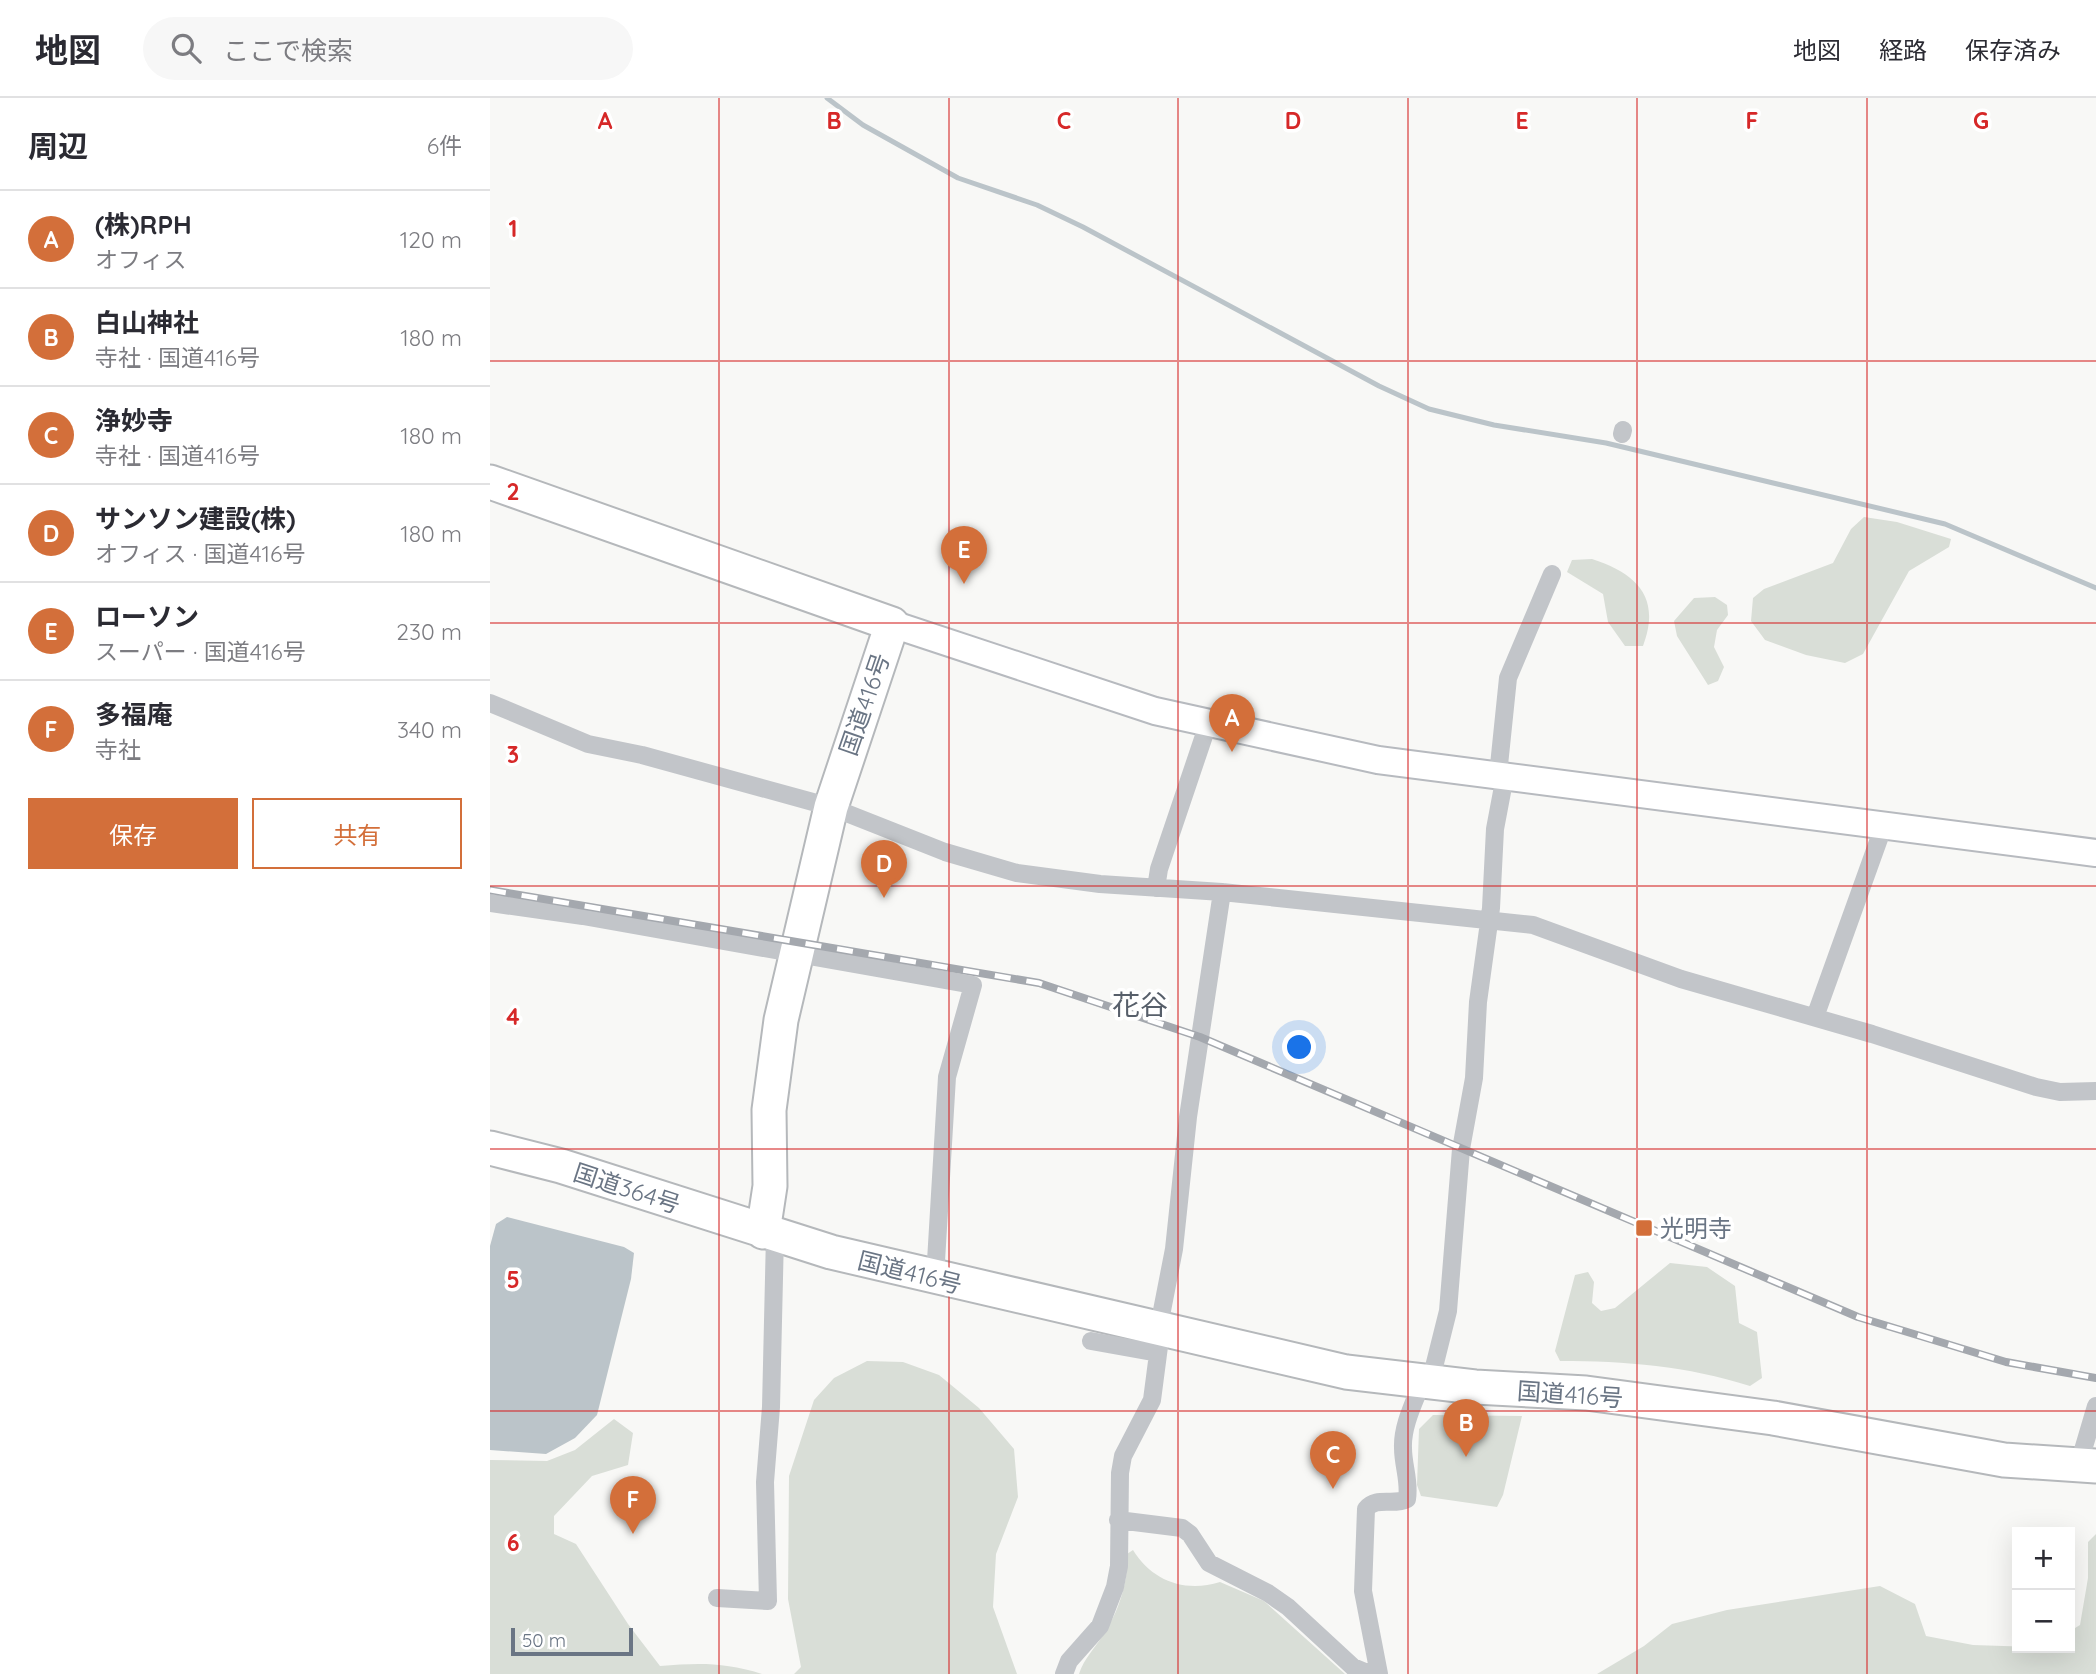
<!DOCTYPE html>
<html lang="ja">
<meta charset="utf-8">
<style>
:root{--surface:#fff;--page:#f7f7f7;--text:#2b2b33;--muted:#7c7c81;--line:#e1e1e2;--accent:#d36f3a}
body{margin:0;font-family:Quicksand,"Noto Sans JP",sans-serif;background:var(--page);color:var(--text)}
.controls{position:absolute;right:21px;bottom:21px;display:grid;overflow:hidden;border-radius:0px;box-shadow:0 7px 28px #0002}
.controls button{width:63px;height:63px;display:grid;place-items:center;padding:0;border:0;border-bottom:2px solid var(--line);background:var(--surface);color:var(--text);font:35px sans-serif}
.scale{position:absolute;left:21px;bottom:18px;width:122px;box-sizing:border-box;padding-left:7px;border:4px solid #6a7584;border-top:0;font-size:19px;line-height:24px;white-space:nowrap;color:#6a7584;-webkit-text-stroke:5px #fff;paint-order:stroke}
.you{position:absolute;left:810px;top:950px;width:24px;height:24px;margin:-18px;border:5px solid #fff;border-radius:50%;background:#1a73e8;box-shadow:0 0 0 10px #1a73e833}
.badge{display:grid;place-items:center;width:46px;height:46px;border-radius:50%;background:var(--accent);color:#fff;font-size:23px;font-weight:700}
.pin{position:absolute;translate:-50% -58px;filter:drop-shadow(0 2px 4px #0008)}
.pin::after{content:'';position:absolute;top:37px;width:24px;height:21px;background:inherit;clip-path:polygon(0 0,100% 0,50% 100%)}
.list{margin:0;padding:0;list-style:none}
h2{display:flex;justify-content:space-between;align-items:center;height:91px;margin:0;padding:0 28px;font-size:30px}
h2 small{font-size:23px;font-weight:400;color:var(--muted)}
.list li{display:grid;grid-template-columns:46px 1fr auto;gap:21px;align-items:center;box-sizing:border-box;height:98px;padding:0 28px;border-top:2px solid var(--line)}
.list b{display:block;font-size:26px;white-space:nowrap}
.list p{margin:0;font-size:23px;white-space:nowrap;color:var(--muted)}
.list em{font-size:23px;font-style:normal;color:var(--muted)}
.actions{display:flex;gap:14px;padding:21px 28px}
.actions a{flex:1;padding:16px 0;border:2px solid var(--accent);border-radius:0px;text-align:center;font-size:24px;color:var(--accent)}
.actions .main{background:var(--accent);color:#fff}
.icon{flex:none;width:38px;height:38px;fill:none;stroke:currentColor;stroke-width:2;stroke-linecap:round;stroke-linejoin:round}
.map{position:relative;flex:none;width:1606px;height:1576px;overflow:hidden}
header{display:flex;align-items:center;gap:42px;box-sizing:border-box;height:98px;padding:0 35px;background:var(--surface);border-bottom:2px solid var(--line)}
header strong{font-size:33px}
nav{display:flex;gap:38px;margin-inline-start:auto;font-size:24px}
.search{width:490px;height:63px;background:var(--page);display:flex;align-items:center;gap:18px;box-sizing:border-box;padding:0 24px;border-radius:38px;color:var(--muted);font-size:26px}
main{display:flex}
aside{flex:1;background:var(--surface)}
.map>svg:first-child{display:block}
.green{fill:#d9ded7}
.water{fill:#bbc4c9}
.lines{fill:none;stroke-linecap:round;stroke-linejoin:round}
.stream{stroke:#bbc4c9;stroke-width:5}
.secondary-casing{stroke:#b7babf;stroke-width:30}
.highway-casing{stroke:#b5b8bb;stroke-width:37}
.street{stroke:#c2c5c9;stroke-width:18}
.secondary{stroke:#fff;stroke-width:26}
.highway{stroke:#fff;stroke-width:33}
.rail-casing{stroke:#a4a8ae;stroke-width:8}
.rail{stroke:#fff;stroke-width:5;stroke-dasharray:16;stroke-linecap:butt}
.grid{fill:none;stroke:#d62828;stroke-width:2;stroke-opacity:0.55}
.poi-dot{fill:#d36f3a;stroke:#fff;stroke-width:2.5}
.labels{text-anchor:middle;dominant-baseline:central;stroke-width:7;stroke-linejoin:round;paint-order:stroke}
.street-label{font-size:24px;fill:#6a7584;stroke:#fff}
.poi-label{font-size:24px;fill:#6a7584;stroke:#fff;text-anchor:start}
.quarter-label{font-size:28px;fill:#575f6a;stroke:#fff}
.grid-label{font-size:23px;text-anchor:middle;font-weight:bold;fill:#d62828;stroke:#fff;stroke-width:7;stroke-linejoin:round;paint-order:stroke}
</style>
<header>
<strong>地図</strong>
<div class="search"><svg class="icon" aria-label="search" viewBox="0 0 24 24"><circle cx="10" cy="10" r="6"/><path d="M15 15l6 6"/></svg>ここで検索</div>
<nav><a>地図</a><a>経路</a><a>保存済み</a></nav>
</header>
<main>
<aside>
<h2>周辺<small>6件</small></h2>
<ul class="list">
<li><span class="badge">A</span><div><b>(株)RPH</b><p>オフィス</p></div><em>120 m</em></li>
<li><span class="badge">B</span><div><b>白山神社</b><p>寺社 · 国道416号</p></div><em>180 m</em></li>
<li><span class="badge">C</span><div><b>浄妙寺</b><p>寺社 · 国道416号</p></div><em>180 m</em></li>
<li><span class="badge">D</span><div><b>サンソン建設(株)</b><p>オフィス · 国道416号</p></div><em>180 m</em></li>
<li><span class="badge">E</span><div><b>ローソン</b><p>スーパー · 国道416号</p></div><em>230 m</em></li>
<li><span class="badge">F</span><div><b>多福庵</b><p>寺社</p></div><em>340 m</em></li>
</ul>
<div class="actions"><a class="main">保存</a><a>共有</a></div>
</aside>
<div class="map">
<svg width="1606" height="1576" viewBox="0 0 1606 1576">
<rect width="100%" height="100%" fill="#f8f8f6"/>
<path class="green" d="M1374,419L1407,424L1461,441L1459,449L1419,473L1373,556L1355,565L1316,557L1275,542L1261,523L1263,500L1274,491L1343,465L1361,431Z
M1102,461C1148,476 1171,500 1153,548H1135L1118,524L1113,496L1077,474L1082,462Z
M1225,499L1237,507L1238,517L1227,532L1224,549L1234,569L1228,583L1218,587L1187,538L1184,523L1204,500Z
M1180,1165L1217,1169L1245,1188L1249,1225L1267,1234L1272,1280L1260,1288C1197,1268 1136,1263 1070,1263L1065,1253L1085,1177L1098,1174L1104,1184L1102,1205L1111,1213L1125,1210Z
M377,1263L413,1264L449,1277L489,1310L524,1351L528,1399L506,1456L503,1509L527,1576H304L311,1569L298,1501L299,1378L324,1302L344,1280Z
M943,1317L1032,1318L1013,1397L1007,1409L931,1398L927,1387L929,1331Z
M124,1321L143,1335L138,1367L102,1378L64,1418V1436L86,1446L138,1526L170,1568C208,1565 234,1564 272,1576H0V1362L57,1363L85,1352Z
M1606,1436V1576H1107L1154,1548L1182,1526L1237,1512L1390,1488L1425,1506L1436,1538L1483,1547L1580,1550V1533L1590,1527L1598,1480V1444Z
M643,1452C662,1483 695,1495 730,1484L774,1503L855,1576H589C594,1560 606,1549 615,1534C629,1513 639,1481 637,1456Z"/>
<path class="water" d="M17,1119L134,1149L144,1155L141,1181L107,1317L85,1340L56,1356L0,1352V1148L6,1126Z"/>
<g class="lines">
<path class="stream" d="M337,0L373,27L468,80L547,107L593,129L889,288L939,311L1004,327L1116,345L1455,426L1606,490"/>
<g class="secondary-casing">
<path id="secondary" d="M402,526L665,613L888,662L1606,755"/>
</g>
<g class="highway-casing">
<path id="highway" d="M0,384L402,526L341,709L291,922L279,1012L280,1088L273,1134
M0,1050L71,1068L341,1154L856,1274L985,1289L1096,1295L1283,1320L1514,1362L1606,1368"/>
</g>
<path class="street" d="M1132,336L1133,332
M0,605L98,646L152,657L341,709L455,754L527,775L610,786L732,794L1043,827L1191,881L1382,936L1546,989L1570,994L1606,993
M1008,677L1018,580L1062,476
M666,790L669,771L718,626
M0,805L93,818L483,887L457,979L445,1180
M1325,919L1394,727
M668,1233L684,1151L698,1019L732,794
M601,1243L668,1255
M940,1285L958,1213L971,1051L984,980L988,904L1001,810L1005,731L1015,678
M1594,1368L1593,1352L1606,1308
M628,1422L692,1430L700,1436L719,1465L778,1495L798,1509L863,1569L875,1574H888
M227,1500L278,1503L275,1384L281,1309L285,1137
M574,1576L579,1563L610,1528L625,1489L629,1468L630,1375L633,1358L662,1302L671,1233
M889,1576L873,1493L876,1411C886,1398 904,1408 917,1401C920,1383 913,1368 913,1350C912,1328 924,1305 932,1284"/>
<use href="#secondary" class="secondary"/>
<use href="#highway" class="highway"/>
<g class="rail-casing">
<path id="rail" d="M0,792L549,885L710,939L1368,1219L1516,1264L1606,1280"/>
</g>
<use href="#rail" class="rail"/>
</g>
<path class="grid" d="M229,0V1576M459,0V1576M688,0V1576M918,0V1576M1147,0V1576M1377,0V1576M0,263H1606M0,525H1606M0,788H1606M0,1051H1606M0,1313H1606"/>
<rect class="poi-dot" x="1145" y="1121" width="18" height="18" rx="3.5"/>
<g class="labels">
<g class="street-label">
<text transform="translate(374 606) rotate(-71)">国道416号</text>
<text transform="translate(137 1090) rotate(18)">国道364号</text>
<text transform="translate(420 1174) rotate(14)">国道416号</text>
<text transform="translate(1080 1296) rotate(4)">国道416号</text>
</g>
<g class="poi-label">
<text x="1170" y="1130">光明寺</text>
</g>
<g class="quarter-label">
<text x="650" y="906">花谷</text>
</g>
</g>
<g class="grid-label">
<text x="115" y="31">A</text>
<text x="344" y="31">B</text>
<text x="574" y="31">C</text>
<text x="803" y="31">D</text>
<text x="1032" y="31">E</text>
<text x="1262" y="31">F</text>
<text x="1491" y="31">G</text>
<text x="23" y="139">1</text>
<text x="23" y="402">2</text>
<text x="23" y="665">3</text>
<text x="23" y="927">4</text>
<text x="23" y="1190">5</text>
<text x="23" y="1453">6</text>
</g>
</svg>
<div class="controls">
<button>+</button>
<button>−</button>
</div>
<div class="scale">50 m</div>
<div class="you"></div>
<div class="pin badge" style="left:742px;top:654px">A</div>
<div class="pin badge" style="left:976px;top:1359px">B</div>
<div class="pin badge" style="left:843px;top:1391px">C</div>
<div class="pin badge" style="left:394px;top:800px">D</div>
<div class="pin badge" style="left:474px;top:486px">E</div>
<div class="pin badge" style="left:143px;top:1436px">F</div>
</div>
</main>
